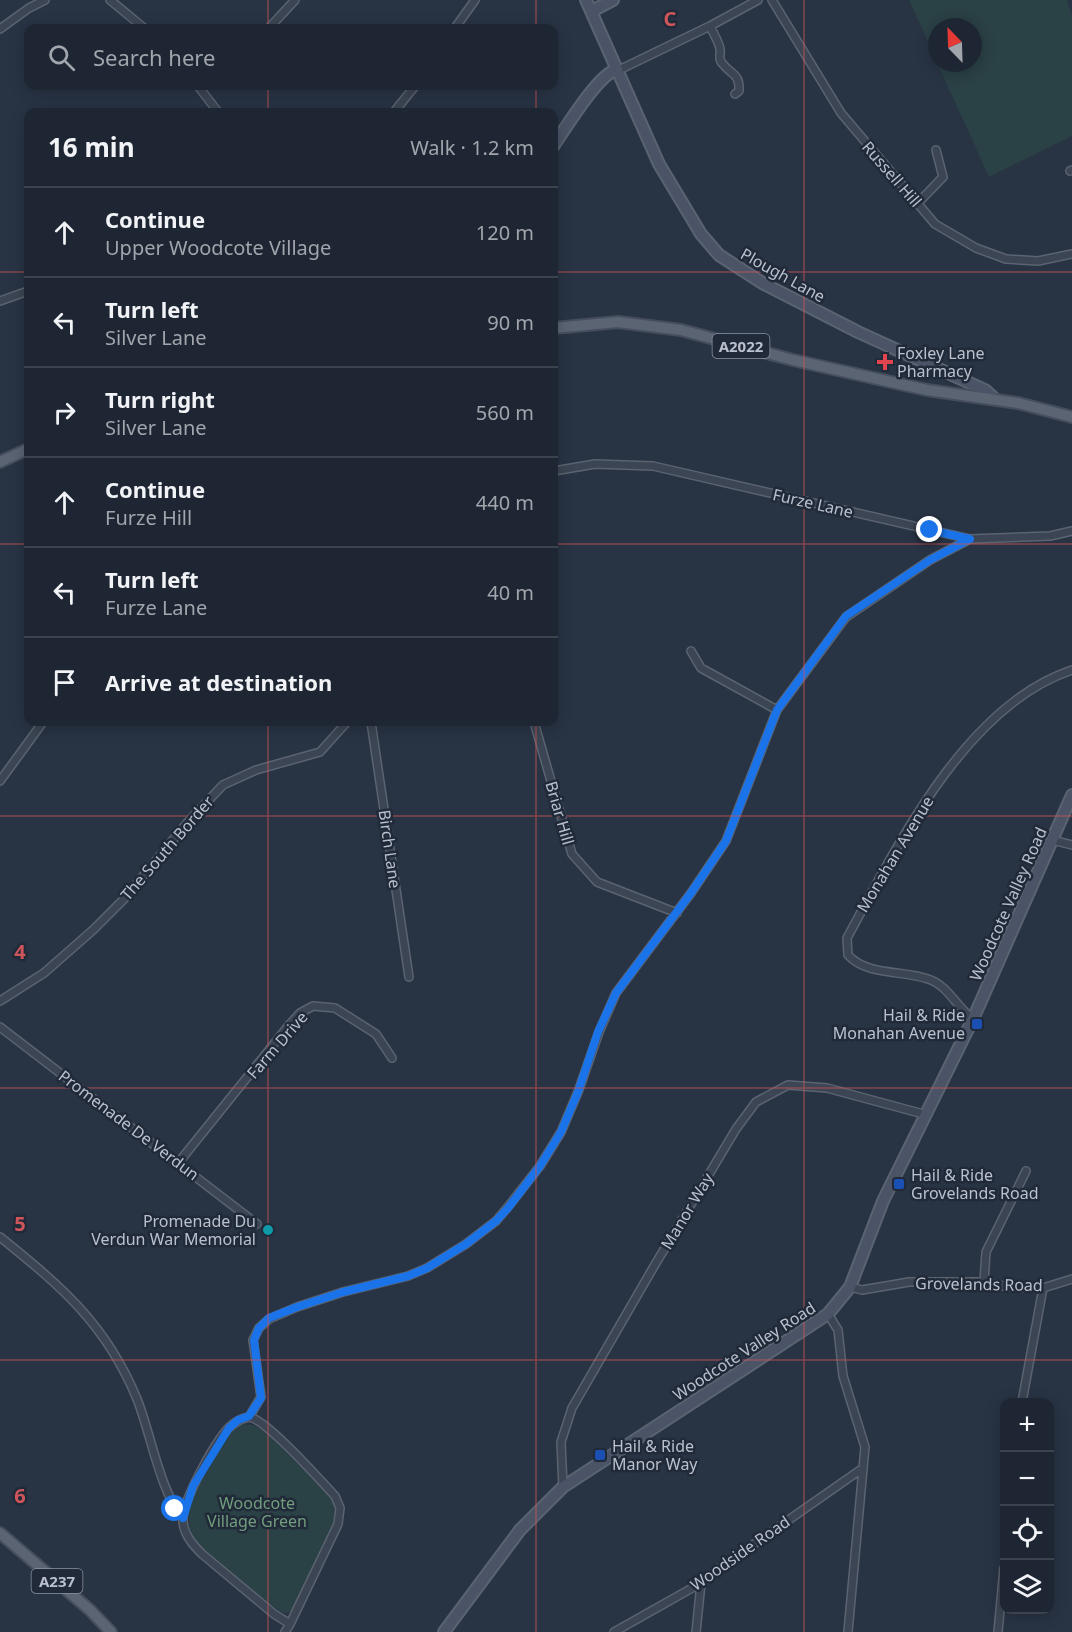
<!DOCTYPE html>
<meta charset="utf-8">
<style>
:root{--surface:#1e2633;--page:#2b323f;--text:#f1f3f6;--muted:#a1a5ac;--line:#3c434e}
body{margin:0;font-family:"Noto Sans",sans-serif;background:var(--page);color:var(--text)}
.controls{position:absolute;right:18px;bottom:18px;display:grid;overflow:hidden;border-radius:12px;box-shadow:0 3px 15px #0003}
.controls button{width:54px;height:54px;display:grid;place-items:center;padding:0;border:0;border-bottom:2px solid var(--line);background:var(--surface);color:var(--text);font:30px sans-serif}
.compass{position:absolute;left:928px;top:18px;width:54px;height:54px;border-radius:50%;background:var(--surface);box-shadow:0 3px 15px #0003;rotate:337deg}
.stop{position:absolute;width:18px;height:18px;margin:-14px;border:4px solid #1a73e8;border-radius:50%;background:#fff}
.stop.end{background:#1a73e8;border-color:#fff;box-shadow:0 2px 6px #0008}
.list{margin:0;padding:0;list-style:none}
h2{display:flex;justify-content:space-between;align-items:center;height:78px;margin:0;padding:0 24px;font-size:26px}
h2 small{font-size:20px;font-weight:400;color:var(--muted)}
.list li{display:grid;grid-template-columns:39px 1fr auto;gap:18px;align-items:center;box-sizing:border-box;height:90px;padding:0 24px;border-top:2px solid var(--line)}
.list b{display:block;font-size:22px;white-space:nowrap}
.list p{margin:0;font-size:20px;white-space:nowrap;color:var(--muted)}
.list em{font-size:20px;font-style:normal;color:var(--muted)}
.icon{flex:none;width:33px;height:33px;fill:none;stroke:currentColor;stroke-width:2;stroke-linecap:round;stroke-linejoin:round}
.map{position:relative;flex:none;width:1072px;height:1632px;overflow:hidden}
.search{position:absolute;background:var(--surface);box-shadow:0 3px 15px #0003;left:24px;top:24px;width:534px;height:66px;display:flex;align-items:center;gap:15px;box-sizing:border-box;padding:0 21px;border-radius:12px;color:var(--muted);font-size:22px}
.panel{position:absolute;background:var(--surface);box-shadow:0 3px 15px #0003;left:24px;top:108px;width:534px;height:618px;border-radius:12px}
.map>svg:first-child{display:block}
.green{fill:#2a4145}
.lines{fill:none;stroke-linecap:round;stroke-linejoin:round}
.street-casing{stroke:#5b6371;stroke-width:10}
.secondary-casing{stroke:#5b6371;stroke-width:14}
.primary-casing{stroke:#464e5d;stroke-width:14}
.street{stroke:#3c4553;stroke-width:7}
.secondary{stroke:#4a5466;stroke-width:10}
.primary{stroke:#5a6473;stroke-width:10}
.route{stroke:#1a73e8;stroke-width:8}
.grid{fill:none;stroke:#ce565a;stroke-width:1.5;stroke-opacity:0.55}
.health-dot{fill:#e0444e;stroke:#212a39;stroke-width:2}
.transit-dot{fill:#1a4fb4;stroke:#212a39;stroke-width:2}
.culture-dot{fill:#0f9aa8;stroke:#212a39;stroke-width:2}
.labels{text-anchor:middle;dominant-baseline:central;stroke-width:5;stroke-linejoin:round;paint-order:stroke}
.shield{fill:#212a39;stroke:#8c93a1;stroke-width:1.5}
.shield-label{font-size:15px;font-weight:bold;fill:#bac0cd}
.street-label{font-size:16px;fill:#bac0cd;stroke:#212a39}
.poi-label{font-size:16px;fill:#bac0cd;stroke:#212a39;text-anchor:start}
.park-label{font-size:16px;fill:#719d7d;stroke:#212a39}
.grid-label{font-size:20px;text-anchor:middle;font-weight:bold;fill:#ce565a;stroke:#212a39;stroke-width:5;stroke-linejoin:round;paint-order:stroke}
</style>
<div class="map">
<svg width="1072" height="1632" viewBox="0 0 1072 1632">
<rect width="100%" height="100%" fill="#283344"/>
<path class="green" d="M909,0H1067L1072,15V136L989,177L937,63H973V27H937V62Z
M242,1424L253,1425L268,1434L328,1495C337,1505 337,1515 332,1527L295,1606C293,1609 290,1613 285,1613C278,1614 205,1553 198,1544C195,1540 191,1533 190,1528C184,1506 201,1482 211,1464C220,1450 227,1431 242,1424Z"/>
<g class="lines">
<g class="street-casing">
<path id="street" d="M110,0L144,28
M772,0L841,113L935,224L976,248L1006,259L1038,261L1072,254
M710,26C713,33 719,42 720,49C721,54 718,59 722,63C731,75 740,73 739,91L735,94
M269,28L295,0
M455,28L475,0
M0,29L29,8L45,0
M616,70L621,69L710,26L758,0
M198,86L218,112
M394,112L415,86
M1070,171L1072,170
M917,204L943,177L936,150
M0,301L28,291
M554,471L595,464L653,466L970,539L1050,536L1072,531
M691,651L701,668L777,710
M371,722L409,977
M534,722L572,854L597,882L677,913
M0,781L43,722
M1052,840L1072,845
M0,1001L44,973L93,930L124,899L187,823L223,785L256,770L320,752L347,722
M973,1019C957,1008 948,985 928,979C903,970 867,976 848,955L847,938C897,846 966,705 1072,670
M0,1027L257,1224
M179,1162L290,1024L300,1013L313,1006L335,1008L376,1034L392,1058
M0,1237C62,1287 106,1324 137,1399C151,1434 160,1492 183,1518
M984,1282L986,1252L1026,1171
M850,1287L862,1290L909,1282H984L1008,1287L1043,1288L1072,1279
M828,1314L838,1330L843,1376L865,1447L848,1632
M1022,1402L1043,1288
M249,1417L261,1397L253,1340L259,1328L269,1319L297,1307L343,1292L408,1276L427,1268L466,1244L496,1221L508,1207L540,1166L561,1132L578,1092L599,1032L616,993L691,893L726,841L777,710L846,617L930,560L970,539
M563,1487L561,1442L572,1408L653,1268L736,1129L756,1102L788,1085L827,1088L927,1115
M285,1632L290,1624L338,1524L340,1508L335,1496C320,1480 266,1419 249,1417C243,1418 237,1421 232,1425C217,1437 184,1498 183,1518C182,1533 193,1545 202,1554L274,1614L290,1624
M614,1632L701,1583L724,1565L863,1468
M696,1632L701,1583
M998,1632L1004,1568"/>
</g>
<g class="secondary-casing">
<path id="secondary" d="M586,0L659,164L701,234L719,255L764,284L858,332L985,390L995,399
M592,11L613,0
M554,145C567,126 596,78 615,70
M444,1632L520,1530L563,1487L828,1314L850,1287L883,1201L973,1019L1072,795"/>
</g>
<g class="primary-casing">
<path id="primary" d="M554,328L618,322L681,330L793,360L927,390L1018,403L1072,417
M0,462L28,449
M0,1533L90,1610L111,1632"/>
</g>
<use href="#street" class="street"/>
<use href="#secondary" class="secondary"/>
<use href="#primary" class="primary"/>
</g>
<g class="lines">
<path class="route" d="M175,1509L183,1518L193,1486L229,1428L238,1420L249,1416L261,1398L254,1340L259,1328L269,1318L297,1307L343,1292L408,1276L427,1268L466,1244L496,1221L508,1208L540,1166L561,1132L578,1092L598,1032L616,993L691,893L726,841L777,710L846,616L930,560L970,539L930,530"/>
</g>
<path class="grid" d="M268,0V28M536,0V28M804,0V1632M268,86V112M536,86V112M0,272H28M554,272H1072M0,544H28M554,544H1072M268,722V1632M536,722V1632M0,816H1072M0,1088H1072M0,1360H1072"/>
<path class="health-dot" d="M882 353h6v6h6v6h-6v6h-6v-6h-6v-6h6z"/>
<g class="transit-dot">
<rect x="971" y="1018" width="12" height="12" rx="3"/>
<rect x="893" y="1178" width="12" height="12" rx="3"/>
<rect x="594" y="1449" width="12" height="12" rx="3"/>
</g>
<circle class="culture-dot" cx="268" cy="1230" r="6"/>
<g class="labels">
<g class="shield">
<rect x="712.5" y="334" width="57" height="24" rx="4.5"/>
<rect x="31.5" y="1569" width="51" height="24" rx="4.5"/>
</g>
<g class="shield-label">
<text x="741" y="346">A2022</text>
<text x="57" y="1581">A237</text>
</g>
<g class="street-label">
<text transform="translate(892 174) rotate(49)">Russell Hill</text>
<text transform="translate(783 275) rotate(29)">Plough Lane</text>
<text transform="translate(813 503) rotate(13)">Furze Lane</text>
<text transform="translate(560 813) rotate(74)">Briar Hill</text>
<text transform="translate(167 848) rotate(-49)">The South Border</text>
<text transform="translate(390 849) rotate(82)">Birch Lane</text>
<text transform="translate(895 854) rotate(-59)">Monahan Avenue</text>
<text transform="translate(1008 904) rotate(-66)">Woodcote Valley Road</text>
<text transform="translate(277 1045) rotate(-49)">Farm Drive</text>
<text transform="translate(129 1125) rotate(37)">Promenade De Verdun</text>
<text transform="translate(687 1211) rotate(-59)">Manor Way</text>
<text transform="translate(979 1284) rotate(1)">Grovelands Road</text>
<text transform="translate(744 1351) rotate(-33)">Woodcote Valley Road</text>
<text transform="translate(740 1553) rotate(-35)">Woodside Road</text>
</g>
<g class="poi-label">
<text x="897" y="353">Foxley Lane<tspan x="897" dy="18">Pharmacy</tspan></text>
<text x="965" y="1015" text-anchor="end">Hail &amp; Ride<tspan x="965" dy="18">Monahan Avenue</tspan></text>
<text x="911" y="1175">Hail &amp; Ride<tspan x="911" dy="18">Grovelands Road</tspan></text>
<text x="256" y="1221" text-anchor="end">Promenade Du<tspan x="256" dy="18">Verdun War Memorial</tspan></text>
<text x="612" y="1446">Hail &amp; Ride<tspan x="612" dy="18">Manor Way</tspan></text>
</g>
<g class="park-label">
<text x="257" y="1503">Woodcote<tspan x="257" dy="18">Village Green</tspan></text>
</g>
</g>
<g class="grid-label">
<text x="670" y="26">C</text>
<text x="20" y="959">4</text>
<text x="20" y="1231">5</text>
<text x="20" y="1503">6</text>
</g>
</svg>
<div class="controls">
<button>+</button>
<button>−</button>
<button><svg class="icon" aria-label="locate" viewBox="0 0 24 24"><circle cx="12" cy="12" r="6"/><path d="M12 2v4M12 18v4M2 12h4M18 12h4"/></svg></button>
<button><svg class="icon" aria-label="layers" viewBox="0 0 24 24"><path d="M12 4l9 5-9 5-9-5zM3 14l9 5 9-5"/></svg></button>
</div>
<svg class="compass" viewBox="-18 -18 36 36"><path d="M0-13l5 13h-10z" fill="#e53935"/><path d="M0 13l5-13h-10z" fill="#a1a5ac"/></svg>
<div class="stop" style="left:175px;top:1509px"></div>
<div class="stop end" style="left:930px;top:530px"></div>
<div class="search"><svg class="icon" aria-label="search" viewBox="0 0 24 24"><circle cx="10" cy="10" r="6"/><path d="M15 15l6 6"/></svg>Search here</div>
<section class="panel">
<h2>16 min<small>Walk · 1.2 km</small></h2>
<ul class="list">
<li><svg class="icon" aria-label="ahead" viewBox="0 0 24 24"><path d="M12 20V5M6 11l6-6 6 6"/></svg><div><b>Continue</b><p>Upper Woodcote Village</p></div><em>120 m</em></li>
<li><svg class="icon" aria-label="left" viewBox="0 0 24 24"><path d="M17 20v-9H6M10 6l-5 5 5 5"/></svg><div><b>Turn left</b><p>Silver Lane</p></div><em>90 m</em></li>
<li><svg class="icon" aria-label="right" viewBox="0 0 24 24"><path d="M7 20v-9h11M14 6l5 5-5 5"/></svg><div><b>Turn right</b><p>Silver Lane</p></div><em>560 m</em></li>
<li><svg class="icon" aria-label="ahead" viewBox="0 0 24 24"><path d="M12 20V5M6 11l6-6 6 6"/></svg><div><b>Continue</b><p>Furze Hill</p></div><em>440 m</em></li>
<li><svg class="icon" aria-label="left" viewBox="0 0 24 24"><path d="M17 20v-9H6M10 6l-5 5 5 5"/></svg><div><b>Turn left</b><p>Furze Lane</p></div><em>40 m</em></li>
<li><svg class="icon" aria-label="arrive" viewBox="0 0 24 24"><path d="M6 21V4h12l-3 4 3 4H6"/></svg><div><b>Arrive at destination</b></div></li>
</ul>
</section>
</div>
